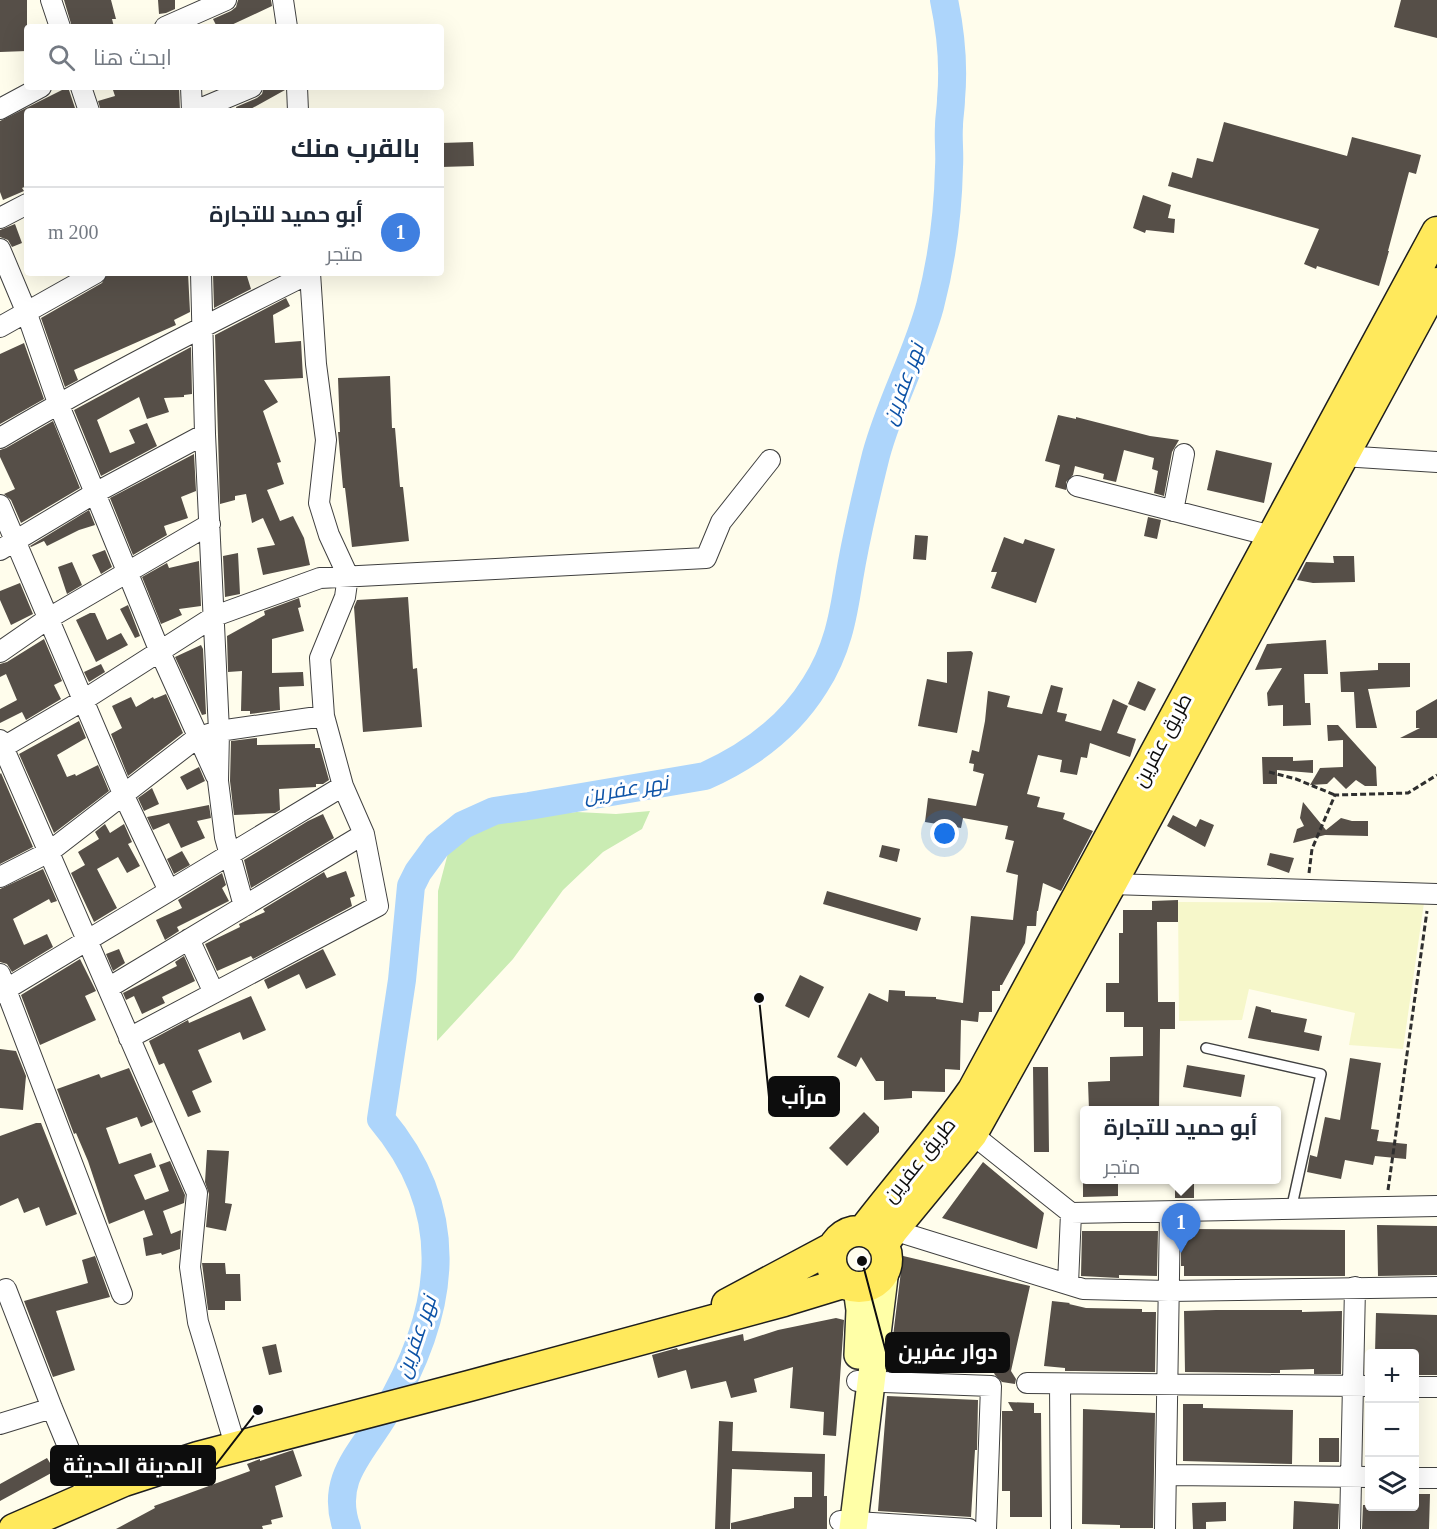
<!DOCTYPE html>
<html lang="ar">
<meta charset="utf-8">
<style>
:root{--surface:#fff;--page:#f6f6f7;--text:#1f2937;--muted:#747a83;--line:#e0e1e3;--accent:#c7261b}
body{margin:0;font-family:"Times New Roman",Cairo,serif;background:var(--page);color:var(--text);direction:rtl}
.controls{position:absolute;right:18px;bottom:18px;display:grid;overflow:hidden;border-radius:6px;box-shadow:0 6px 24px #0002}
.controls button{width:54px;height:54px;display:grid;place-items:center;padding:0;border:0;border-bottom:2px solid var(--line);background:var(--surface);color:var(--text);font:30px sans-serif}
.you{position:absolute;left:945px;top:834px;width:21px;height:21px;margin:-15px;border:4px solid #fff;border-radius:50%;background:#1a73e8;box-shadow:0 0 0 9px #1a73e833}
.badge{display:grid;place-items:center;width:39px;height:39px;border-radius:50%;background:var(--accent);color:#fff;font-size:20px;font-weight:700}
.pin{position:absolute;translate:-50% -50px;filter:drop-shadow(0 2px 3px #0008)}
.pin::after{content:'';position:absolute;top:32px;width:21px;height:18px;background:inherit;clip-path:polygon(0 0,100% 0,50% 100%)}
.popup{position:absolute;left:1080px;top:1106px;width:201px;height:78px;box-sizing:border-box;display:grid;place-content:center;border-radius:6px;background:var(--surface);filter:drop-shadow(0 2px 4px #0005);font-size:20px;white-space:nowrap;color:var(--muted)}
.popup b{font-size:22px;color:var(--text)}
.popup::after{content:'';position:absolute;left:50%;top:100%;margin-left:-12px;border:12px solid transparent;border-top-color:var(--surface)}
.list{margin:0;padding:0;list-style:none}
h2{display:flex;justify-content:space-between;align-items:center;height:78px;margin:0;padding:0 24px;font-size:26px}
h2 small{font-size:20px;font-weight:400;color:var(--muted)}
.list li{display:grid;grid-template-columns:39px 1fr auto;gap:18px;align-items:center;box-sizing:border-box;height:90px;padding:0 24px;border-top:2px solid var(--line)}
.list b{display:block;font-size:22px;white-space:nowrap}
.list p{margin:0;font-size:20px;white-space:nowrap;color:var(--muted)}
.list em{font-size:20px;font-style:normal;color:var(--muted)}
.icon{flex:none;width:33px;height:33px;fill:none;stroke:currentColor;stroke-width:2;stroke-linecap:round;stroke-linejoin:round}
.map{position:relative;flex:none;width:1437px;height:1529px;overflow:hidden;direction:ltr}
.search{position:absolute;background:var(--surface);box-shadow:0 6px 24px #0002;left:24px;top:24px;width:420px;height:66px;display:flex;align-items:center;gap:15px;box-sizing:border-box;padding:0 21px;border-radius:6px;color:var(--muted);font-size:22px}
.panel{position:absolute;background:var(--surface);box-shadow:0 6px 24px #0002;left:24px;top:108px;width:420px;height:168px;border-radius:6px;direction:rtl}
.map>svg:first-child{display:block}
.farmland{fill:#f6f7ca}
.green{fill:#caecb3}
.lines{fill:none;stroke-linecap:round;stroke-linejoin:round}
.river{stroke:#add5fb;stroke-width:28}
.building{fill:#564f48}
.lane-casing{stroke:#404040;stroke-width:12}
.street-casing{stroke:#404040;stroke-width:22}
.secondary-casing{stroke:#2f2f2f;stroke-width:30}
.primary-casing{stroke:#1e1e1e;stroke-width:33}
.path{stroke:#2f2f2f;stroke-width:3;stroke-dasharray:6 3;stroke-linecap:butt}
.lane{stroke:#fff;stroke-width:9}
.street{stroke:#fff;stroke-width:20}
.secondary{stroke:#ffffa7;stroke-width:27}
.primary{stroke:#ffe95c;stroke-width:30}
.labels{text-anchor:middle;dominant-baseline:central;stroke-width:6;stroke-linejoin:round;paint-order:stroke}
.street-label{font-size:20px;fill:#0d0d0d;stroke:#fff}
.water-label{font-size:21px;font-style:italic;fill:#0d53a7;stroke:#fff}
.leader{fill:none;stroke:#0d0d0d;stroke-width:2}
.callout-dot{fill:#0d0d0d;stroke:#fff;stroke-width:2}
.callout{fill:#0d0d0d;stroke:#0d0d0d;stroke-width:2}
.callout-label{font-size:21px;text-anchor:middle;font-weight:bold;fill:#fff}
</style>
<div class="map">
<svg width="1437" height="1529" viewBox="0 0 1437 1529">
<rect width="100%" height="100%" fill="#fffdec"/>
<path class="farmland" d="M1178,902L1424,903L1403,1049L1349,1045L1355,1013L1249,989L1242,1020L1179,1021Z"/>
<path class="green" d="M650,811L642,829L603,852L563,890L513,959L437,1041L438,891L448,853L479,822L577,812L616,814Z"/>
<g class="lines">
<path class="river" d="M347,1529C329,1479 362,1453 385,1414C445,1313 461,1214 381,1119L402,980L411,886L418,872L437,846L463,825L494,811L529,806L705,776C750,756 789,727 815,685C837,651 843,618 849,579C856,537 866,495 876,455C890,403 916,357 930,306C942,260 948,214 949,167C950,153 948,140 949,126C949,117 951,108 951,99C954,66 951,33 944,0"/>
</g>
<path class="building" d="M0,0H27V51L0,52Z
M64,0H111L116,19H112L114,27H72Z
M158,0H175V9L166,13L159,14Z
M238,0H271L272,6L227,27H217L213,19L231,11L236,7Z
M1401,0H1437V38L1394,27Z
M68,87L76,111H27V186L22,188L24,191L3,200L0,192V121Z
M112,87H179L180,111H101L98,101L115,96Z
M264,87H285V90L247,111H237L236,107L257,98L262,94Z
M1224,122L1347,156L1352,137L1421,155L1416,174L1409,172L1388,251H1389L1379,286L1317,266L1316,269L1304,264L1319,229L1168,186L1172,172L1192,178L1197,158L1213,162Z
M473,142L474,166L441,167V143Z
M1143,195L1171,205L1168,218L1175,219L1174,233L1146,230L1145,233L1133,228Z
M15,224L22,243L12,247L8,240L0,237V230Z
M113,273H188L190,312L174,320L176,325L74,370L78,380L65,387L41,318L102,283L107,275Z
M221,273H246L251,289L214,308L213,274Z
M286,298L290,306L273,315L275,343L301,341L303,378L264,380L278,402L263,411L281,462L277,463L284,484L267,490L280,521L293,516L304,538L310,565L263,575L257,548L275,545L263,518L252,523L246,494L235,496V500L220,504L215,335Z
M24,343L44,399L0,424V354Z
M191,347L192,394L184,395V397L164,398L169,412L147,419L139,397L97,420L110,453L135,443L129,430L147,423L157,446L101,476L74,410Z
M390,376L392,428H395L400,487H403L409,541L352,547L345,488H343L338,432H340L338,378Z
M1058,415L1076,419V417L1150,436L1179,440L1172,452L1164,496L1154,493L1158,471L1152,469L1154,458L1124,450L1116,482L1103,479L1104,474L1075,466L1073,475L1066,482V490L1055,487L1060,465L1045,461Z
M53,421L80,488L21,523L11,500L4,494L15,489L0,457V450L6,448Z
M1216,450L1272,463L1264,503L1207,490Z
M194,454L196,491L181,497L188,518L164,526L167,535L133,555L110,498Z
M89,510L95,525L79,530L47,546L44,541L31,547L30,546Z
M1148,517L1161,520L1157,539L1144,536Z
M915,535L928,536L926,560L913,559Z
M1004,537L1023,544L1025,539L1055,549L1036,603L991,588L997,572H991Z
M105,550L112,567L101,574L92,555Z
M238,553L240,594L225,597L223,556Z
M1333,556H1354L1355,582L1313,583L1297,580L1306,562L1334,563Z
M199,561L201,606L179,609L182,615L161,624L142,577L167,563L169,568Z
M72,562L82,585L67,594L58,567Z
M20,583L33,614L11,625L0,600V591Z
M408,597L413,669L417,668L422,727L363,732L354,607L357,600Z
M299,598L301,607L298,608L304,631L272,639V673L303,672L304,686L279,687L280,710L250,714V711H241L242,671L228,672L227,636L265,615L264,611Z
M128,605L140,636L135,638L120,609Z
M90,613H95L107,640L121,633L128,645L96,662L76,620Z
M44,639L62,681L54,685L61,699L26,720L22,712L0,723V709L17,700L6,674L0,677V664L7,662Z
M1326,640L1328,674H1304L1305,703H1310L1311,725L1283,726V705L1268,706L1267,693L1282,668L1255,670L1267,644Z
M201,645L203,649L206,714L202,715L175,657Z
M971,651L973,653L957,733L918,726L927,679L947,683V652Z
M1378,663H1410V687L1368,689L1377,728H1356L1354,692H1341L1340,672L1378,670Z
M101,664L105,672L89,682L84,672Z
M1138,681L1156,689L1145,711L1128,704Z
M1051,685L1063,688L1057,712L1067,714L1065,721L1101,731L1113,699L1128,706L1117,733L1136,739L1130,757L1090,743L1087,758L1081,757L1077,775L1060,772L1062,760L1038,755L1027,794L1040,797L1037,807L1065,813L1063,819L1093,831L1061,891L1043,883L1038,911H1037L1036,926H1027L1025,943L1002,985H1000V991H992V1012H979L978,1022L961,1020L960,1070L945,1069V1092L912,1091V1098L884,1100V1081H876L861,1057L856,1067L837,1057L869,993L888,1002L889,990L905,991V996L936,997V999L963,1003L971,916L1013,920L1018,875L1006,872L1014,841L1005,839L1008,826L963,818L961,828L925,822L928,798L976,806L984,774L973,771L974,764L969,763L972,750L979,752L985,721L988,691L1010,696L1007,707L1042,714Z
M166,694L183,733L128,776L111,734L122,728L112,706L131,697L136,707L153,697L154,699Z
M1437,699V738H1400L1420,728H1416V711Z
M79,721L86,738L57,755L67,777L75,774L76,776L98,765L109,791L54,833L19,754Z
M1327,725H1338L1376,767L1377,786H1365L1356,780L1346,789L1334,777L1327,784L1310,785L1320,768L1343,767V740L1328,741Z
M257,738V745L315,744V748H320L329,780L323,784H316V787L279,789L280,810L275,813L234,815L230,781L231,741Z
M1262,757H1293V761L1313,760V773L1277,770V784H1263Z
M199,767L205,781L187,790L180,777Z
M1,773L33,847L0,864V774Z
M152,788L159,804L144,811L138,798Z
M1303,802L1326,830L1341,818L1352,821H1368V836L1325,835L1293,843L1297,829L1304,826L1300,818Z
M209,805L211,818L197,821L205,838L181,848L169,823L153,830L147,817Z
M323,814L334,838L251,888L244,860L308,821Z
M1173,815L1196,827L1200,819L1214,825L1205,847L1167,826Z
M105,824L110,833L124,824L132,842L128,844L140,866L127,873L118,857L97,869L117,908L94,922L71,873L85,865L78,852L99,839L95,832Z
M882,845L900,849L897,862L879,857Z
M182,851L190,865L174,874L167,859Z
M1270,853L1294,858L1289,873L1267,865Z
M43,869L57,901L51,903L49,899L13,919L24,945L47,934L53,947L12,972L7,964L0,962V889Z
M346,871L355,896L350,898L352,906L253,959L251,956L217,971L205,944L240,927L239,924L265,912L263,909L324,872L327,878Z
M222,873L226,885L222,888L229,901L177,927L179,931L165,940L156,920L182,908L178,900Z
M827,891L921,918L917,931L823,904Z
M1178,900V922H1157L1158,1002H1175V1029H1160L1159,1110H1089L1088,1082L1110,1081V1057L1143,1056V1027H1124V1012H1106V983H1119V933H1123V910H1152V901Z
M119,949L125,963L113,971L106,954Z
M323,949L336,975L306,989L299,974L268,989L264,980Z
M184,956L195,981L162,997L165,1003L142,1014L134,996L126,1000L123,993L177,966L175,962Z
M80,959L96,991L85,996L96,1020L40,1045L21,995Z
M800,975L824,987L809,1018L785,1006Z
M251,996L266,1030L243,1040L240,1032L198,1050L212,1082L192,1091L201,1112L188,1117L164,1063L159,1065L149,1041L188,1020L189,1023Z
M1256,1006L1271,1010V1012L1307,1019L1304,1032L1322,1036L1319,1051L1248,1038Z
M0,1049L16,1051L26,1076L23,1110L0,1108Z
M1350,1058L1381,1063L1371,1129L1379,1130L1377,1141L1407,1144L1406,1159L1375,1156L1373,1165L1345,1160L1341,1179L1307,1172L1310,1155L1317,1157L1325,1117L1340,1120Z
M1187,1065L1245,1075L1241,1097L1183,1087Z
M1033,1067H1048L1049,1152H1034Z
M129,1068L153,1122L141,1127L137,1117L106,1128L119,1164L151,1153L156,1167L134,1175L145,1200L169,1191L159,1165L170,1161L185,1195L184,1203L163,1211L171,1234L181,1230L180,1249L162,1255L161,1253L146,1256L143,1238L153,1235L144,1210L109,1224L88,1161L76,1133L74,1134L57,1089L99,1074L101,1078Z
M864,1112L879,1127V1132L847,1166L829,1148Z
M36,1123H41L77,1214L46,1226L39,1207L24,1213L18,1198L0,1206V1136Z
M207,1150L229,1151L225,1203L232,1204L226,1231L206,1227L209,1194L205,1182Z
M983,1162L1044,1213L1037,1249L942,1218Z
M1083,1179L1118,1181V1196L1083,1197Z
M1175,1179H1194V1198H1175Z
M1377,1225L1437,1226V1275L1378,1276Z
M1187,1229L1345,1230V1276H1184V1266H1181V1245H1186Z
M1082,1231H1158L1157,1276L1119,1275V1278L1081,1276Z
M899,1255L1030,1286L1011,1371L1016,1379L1015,1384L1002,1382L995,1375L981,1346L980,1370L952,1366L951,1372L906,1366V1371L889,1369L901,1271L897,1260Z
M95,1256L110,1297L56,1311L75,1370L53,1377L24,1301L88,1283L82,1260Z
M202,1263H225L226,1274H240L241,1301H225V1310H208Z
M1052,1301L1070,1303L1069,1304L1086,1308L1142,1309V1312H1156L1155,1372L1075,1371H1065V1368L1044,1366Z
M1216,1310H1302V1312L1342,1311L1341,1374H1314V1369L1280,1370V1373L1185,1372L1184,1311Z
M1376,1313L1437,1315V1375H1414V1353H1375Z
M836,1318L844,1320L836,1436L823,1435L824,1412L790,1408L793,1367L754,1379L757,1392L731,1398L726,1381L691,1389L686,1370L658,1378L652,1355L677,1348L678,1350L743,1334L744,1341L778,1330Z
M276,1344L282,1372L269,1375L262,1347Z
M887,1396L978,1400L977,1450H975L971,1517L878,1511Z
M1008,1402L1034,1403V1413H1041L1042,1517H1010V1491H1002V1411H1013Z
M1183,1404H1203V1408L1293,1410L1292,1464L1183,1461Z
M1083,1409L1155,1413L1153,1528H1120V1525L1082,1524Z
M719,1421L733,1422L732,1451L825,1454L824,1496H827V1529H731V1523L794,1508V1497H812V1472L732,1469L730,1529H715Z
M1319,1438H1339V1462H1319Z
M293,1450L302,1476L275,1486L283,1517L271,1520L272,1524L262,1526L263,1529H116L155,1508L154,1506L250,1471L247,1464L260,1459V1461Z
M47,1458L55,1471L0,1501V1484Z
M1414,1494H1430L1429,1529H1362L1363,1505L1414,1506Z
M1294,1501L1339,1504L1338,1529H1293Z
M1226,1502V1521L1206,1522V1529H1193L1192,1503Z"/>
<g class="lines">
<g class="lane-casing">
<path id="lane" d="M1206,1048L1321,1074L1291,1210"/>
</g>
<g class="street-casing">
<path id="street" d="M51,0L60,27
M283,0L287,27
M165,27L226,0
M81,87L89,111
M191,87L192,111
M297,87L298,111
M0,109L41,87
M195,111L252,87
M0,218L27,204
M0,249L26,311L58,403L95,493L160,652L216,776
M201,273L205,434L219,731L218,781L225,837L244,906
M310,273L316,364L326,440L319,503L329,535L348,576L345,597L320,658L324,716L343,786L364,834
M0,327L96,273
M0,438C101,378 206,325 310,273
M1342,456L1437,462
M1077,486L1272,536
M0,505L124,796L169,891
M1173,511L1184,454
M0,550L95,493L205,434
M0,652L49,618L210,524
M0,740L197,1193L190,1267L198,1322L236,1448
M0,749L82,701L215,616L320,578L706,558L721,522L770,460
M0,877L49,852L198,737L219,731L324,716
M1111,884L1437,894
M189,939L214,993
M0,974L122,1294
M108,988L364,834L378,906L129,1038
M0,993L343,786
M972,1134L1071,1213L1437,1206
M893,1230L1083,1289L1169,1291L1437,1287
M1068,1284L1071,1213
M6,1289L52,1408L88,1495
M857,1381L991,1386L986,1529
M1027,1383L1370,1386
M1060,1384L1061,1529
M1414,1387H1437
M0,1424L52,1408
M1166,1475L1370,1477
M1414,1478H1437
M840,1521L969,1529
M1165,1529L1170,1212
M1350,1529L1355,1287"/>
</g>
<g class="secondary-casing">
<path id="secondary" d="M857,1288L860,1310L858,1355
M853,1529L885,1269"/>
</g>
<g class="primary-casing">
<path id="primary" d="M831 1259a28 28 0 1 1 56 0a28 28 0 1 1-56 0Z
M863,1231C899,1184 939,1139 973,1090L1437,232
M883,1245L893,1230L972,1134L1111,884L1437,283
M727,1304L832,1248
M14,1529L124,1481L198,1457L469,1386L784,1301L843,1283"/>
</g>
<path class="path" d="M1269,772L1296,779L1335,795
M1309,873L1312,849L1335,795L1408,793L1437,775
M1388,1190L1427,911"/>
<use href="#lane" class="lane"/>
<use href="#street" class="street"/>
<use href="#secondary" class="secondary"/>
<use href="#primary" class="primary"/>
</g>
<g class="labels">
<g class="street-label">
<text transform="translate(1162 740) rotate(-62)">طريق عفرين</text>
<text transform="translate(919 1160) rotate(-51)">طريق عفرين</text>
</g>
<g class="water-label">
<text transform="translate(903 384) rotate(-70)">نهر عفرين</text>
<text transform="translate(626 789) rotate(-9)">نهر عفرين</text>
<text transform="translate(416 1337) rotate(-71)">نهر عفرين</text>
</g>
</g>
<path class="leader" d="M759 998L769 1097M862 1261L886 1352M258 1410L215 1466"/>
<g class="callout-dot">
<circle cx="759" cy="998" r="6"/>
<circle cx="862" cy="1261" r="6"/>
<circle cx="258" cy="1410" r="6"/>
</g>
<g class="callout">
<rect x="769" y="1077" width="70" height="39" rx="6"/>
<rect x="886" y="1333" width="123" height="39" rx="6"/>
<rect x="51" y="1446" width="164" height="39" rx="6"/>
</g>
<g class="callout-label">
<text x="804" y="1104">مرآب</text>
<text x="948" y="1359">دوار عفرين</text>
<text x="133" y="1473">المدينة الحديثة</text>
</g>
</svg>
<div class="controls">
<button>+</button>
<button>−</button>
<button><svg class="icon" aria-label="layers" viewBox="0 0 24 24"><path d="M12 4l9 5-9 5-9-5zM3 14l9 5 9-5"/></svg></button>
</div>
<div class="you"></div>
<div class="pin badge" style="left:1181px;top:1253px;background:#3f7fe0">1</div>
<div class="popup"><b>أبو حميد للتجارة</b>متجر</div>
<div class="search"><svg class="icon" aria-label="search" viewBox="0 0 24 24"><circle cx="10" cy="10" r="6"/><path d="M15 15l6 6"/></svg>ابحث هنا</div>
<section class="panel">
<h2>بالقرب منك<small></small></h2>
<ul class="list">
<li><span class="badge" style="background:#3f7fe0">1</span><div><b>أبو حميد للتجارة</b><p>متجر</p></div><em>200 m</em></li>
</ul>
</section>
</div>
